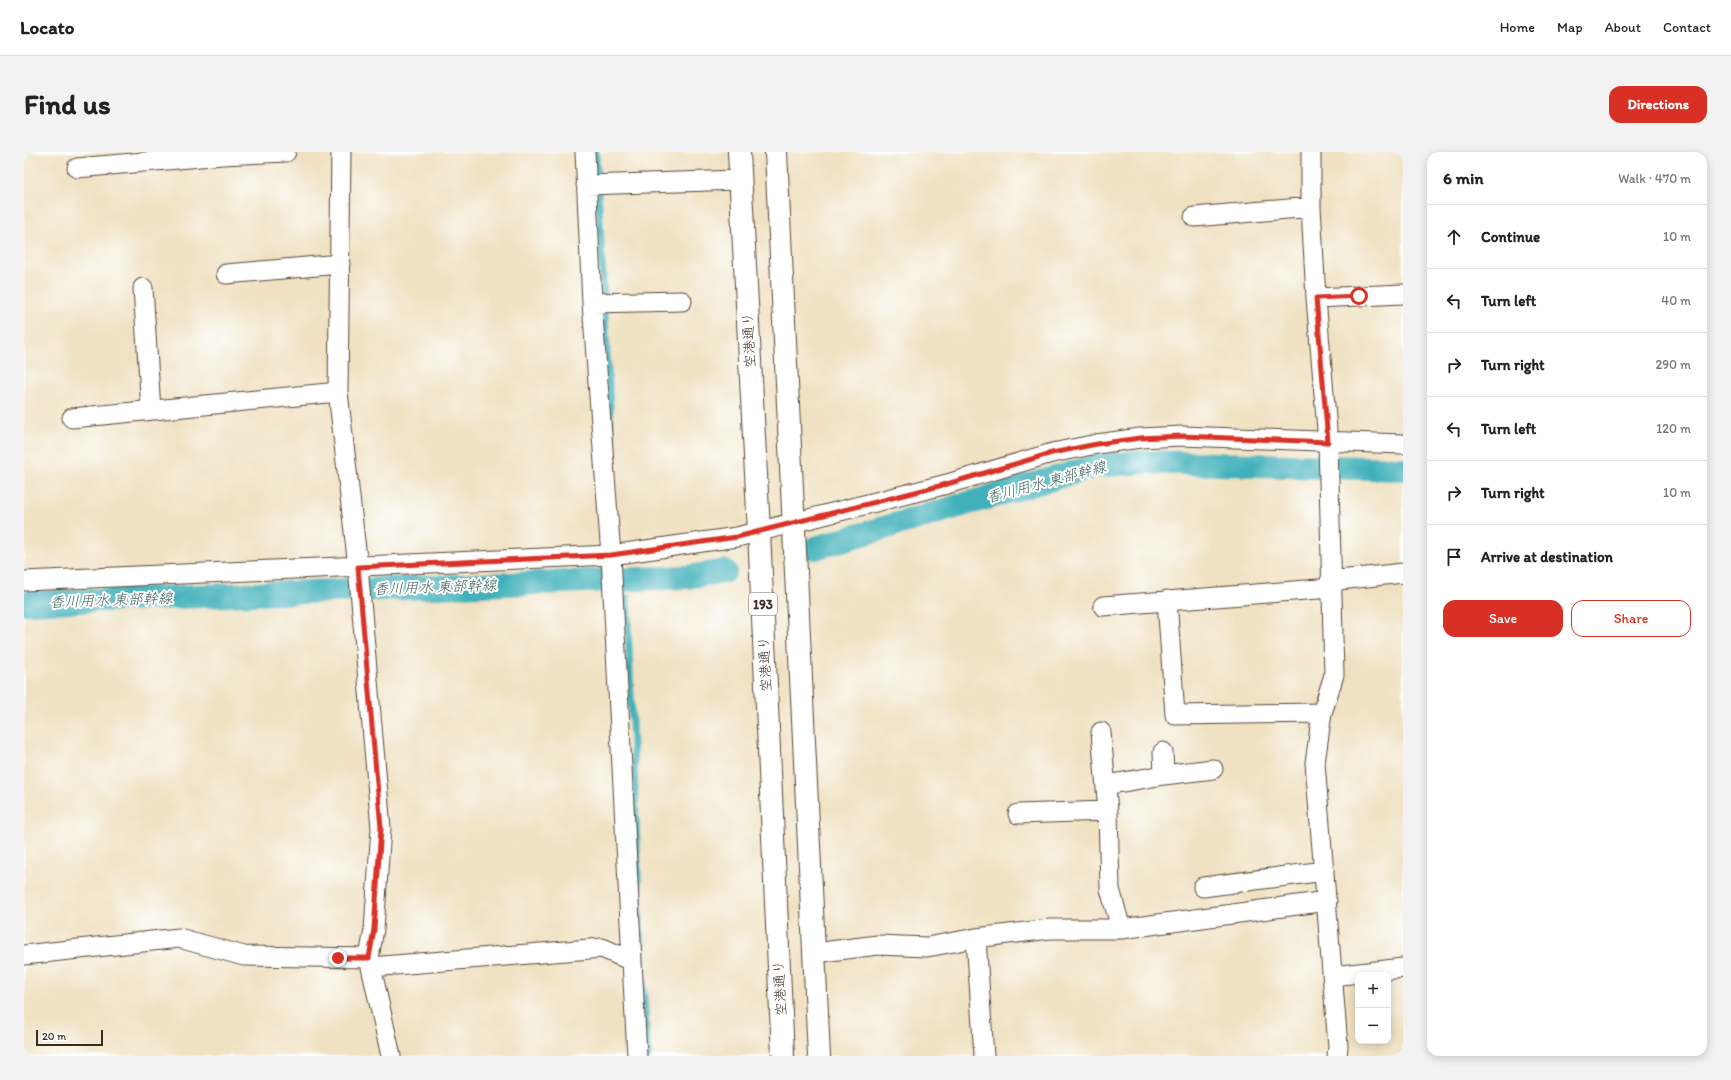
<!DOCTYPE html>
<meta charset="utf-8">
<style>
:root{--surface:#fff;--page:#f2f2f2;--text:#222;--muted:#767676;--line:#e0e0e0;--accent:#d93025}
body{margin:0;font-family:Itim,"Klee One",sans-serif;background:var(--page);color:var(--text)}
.controls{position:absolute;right:12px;bottom:12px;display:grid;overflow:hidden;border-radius:8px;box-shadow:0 2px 10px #0003}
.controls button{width:36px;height:36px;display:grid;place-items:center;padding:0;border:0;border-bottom:1px solid var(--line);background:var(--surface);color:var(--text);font:20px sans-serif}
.scale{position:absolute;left:12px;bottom:10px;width:67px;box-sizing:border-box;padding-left:4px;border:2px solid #3b2a1e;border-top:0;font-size:11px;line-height:14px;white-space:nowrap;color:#3b2a1e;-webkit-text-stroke:3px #fff;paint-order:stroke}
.stop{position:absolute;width:12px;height:12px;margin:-9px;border:3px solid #d93025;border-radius:50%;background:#fff}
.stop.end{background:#d93025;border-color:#fff;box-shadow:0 1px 4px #0008}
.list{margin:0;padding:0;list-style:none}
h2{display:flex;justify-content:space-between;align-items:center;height:52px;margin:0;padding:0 16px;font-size:17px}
h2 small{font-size:13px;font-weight:400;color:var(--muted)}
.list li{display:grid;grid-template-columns:26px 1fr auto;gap:12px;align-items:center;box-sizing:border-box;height:64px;padding:0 16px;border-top:1px solid var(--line)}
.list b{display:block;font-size:15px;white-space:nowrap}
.list em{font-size:13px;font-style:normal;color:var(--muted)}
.actions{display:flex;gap:8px;padding:12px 16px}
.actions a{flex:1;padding:9px 0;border:1px solid var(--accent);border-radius:12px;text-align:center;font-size:14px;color:var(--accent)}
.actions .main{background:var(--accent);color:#fff}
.icon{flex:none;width:22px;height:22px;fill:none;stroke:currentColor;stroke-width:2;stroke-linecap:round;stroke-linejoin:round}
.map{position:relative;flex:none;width:1379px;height:904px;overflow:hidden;border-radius:12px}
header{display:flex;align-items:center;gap:24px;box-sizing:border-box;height:56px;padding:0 20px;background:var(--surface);border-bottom:1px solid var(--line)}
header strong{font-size:19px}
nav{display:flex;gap:22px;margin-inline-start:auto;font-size:14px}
.intro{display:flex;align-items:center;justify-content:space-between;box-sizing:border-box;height:96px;padding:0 24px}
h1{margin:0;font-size:28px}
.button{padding:10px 18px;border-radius:12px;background:var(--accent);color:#fff;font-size:14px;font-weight:700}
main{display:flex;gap:24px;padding:0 24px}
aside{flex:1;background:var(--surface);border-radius:12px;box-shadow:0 2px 10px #0003}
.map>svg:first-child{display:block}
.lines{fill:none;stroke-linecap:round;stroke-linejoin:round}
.stream{stroke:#40b0ba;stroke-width:7}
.canal{stroke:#40b0ba;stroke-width:24}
.street-casing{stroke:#564536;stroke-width:21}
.highway-casing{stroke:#564536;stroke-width:24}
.street{stroke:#fff;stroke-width:19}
.highway{stroke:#fff;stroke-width:22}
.route{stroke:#d93025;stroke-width:5}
.labels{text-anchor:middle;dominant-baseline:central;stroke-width:4;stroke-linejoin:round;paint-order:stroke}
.shield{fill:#fff;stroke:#766a62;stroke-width:1}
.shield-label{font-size:13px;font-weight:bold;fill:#3b2a1e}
.street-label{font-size:14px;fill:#3b2a1e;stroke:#fff}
.water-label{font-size:15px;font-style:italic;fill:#3d605c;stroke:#fff}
</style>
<header>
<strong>Locato</strong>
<nav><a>Home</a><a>Map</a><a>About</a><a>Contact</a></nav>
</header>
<div class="intro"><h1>Find us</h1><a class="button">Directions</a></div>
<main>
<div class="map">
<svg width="1379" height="904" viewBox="0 0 1379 904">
<rect width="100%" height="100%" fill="#fff"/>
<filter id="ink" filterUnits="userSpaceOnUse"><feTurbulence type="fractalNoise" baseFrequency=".025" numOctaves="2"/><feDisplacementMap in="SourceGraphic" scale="8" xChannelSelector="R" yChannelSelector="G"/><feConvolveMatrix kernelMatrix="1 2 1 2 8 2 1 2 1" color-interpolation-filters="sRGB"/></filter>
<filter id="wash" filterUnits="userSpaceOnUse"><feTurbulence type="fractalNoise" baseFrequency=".012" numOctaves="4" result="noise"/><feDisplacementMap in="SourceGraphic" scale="16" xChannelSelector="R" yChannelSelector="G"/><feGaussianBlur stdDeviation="0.9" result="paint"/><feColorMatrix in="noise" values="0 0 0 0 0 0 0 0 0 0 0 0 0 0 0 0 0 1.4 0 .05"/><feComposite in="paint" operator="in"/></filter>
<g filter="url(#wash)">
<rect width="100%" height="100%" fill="#efe1c1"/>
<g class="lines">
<path class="stream" d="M572,0L589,307
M603,446L618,815L624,904"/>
<path class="canal" d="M791,396L1072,314L1119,310L1379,317
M0,451L664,425L701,419"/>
</g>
</g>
<g filter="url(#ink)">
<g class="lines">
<g class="street-casing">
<path id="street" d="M317,0L314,240L334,415L357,676L350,777L345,806L367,904
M1287,0V55L1292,146L1304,290L1310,523L1298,561L1291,611L1314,894L1313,904
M53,16L198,3L262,0
M562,33L716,28
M1170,65L1287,55
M202,122L316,112
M119,136L127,258
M1292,146L1379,142
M568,151L658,149
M48,266L314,240
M0,429L587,403L713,385L923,332L1028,301L1073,292L1116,286L1158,284L1379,292
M1306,429L1379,421
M1143,448L1151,563L1298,561
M1079,454L1307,436
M1077,580L1084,659L1086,737L1097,777
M1139,600L1140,623
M1082,633L1140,623L1189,617
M994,662L1084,659
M1179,735L1300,719
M790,801L854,793L903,795L952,786
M0,803L155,786L220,804L345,806
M608,809L613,904
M347,815L578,796L608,809L587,403L568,151L561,0
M1309,824L1379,816
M960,904L952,786L1026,777H1097L1303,749"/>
</g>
<g class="highway-casing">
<path id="highway" d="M715,0L735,379L759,904
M752,0L795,904"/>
</g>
<use href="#street" class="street"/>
<use href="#highway" class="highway"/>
</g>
</g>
<g class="lines" filter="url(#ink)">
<path class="route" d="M314,806H345L350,777L357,676L334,415L587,403L713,385L923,332L1028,301L1073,292L1116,286L1158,284L1304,290L1292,146L1335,144"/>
</g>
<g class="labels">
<rect class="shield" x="725" y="441" width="28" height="22" rx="3"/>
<g class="shield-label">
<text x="739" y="452">193</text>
</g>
<g class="street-label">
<text transform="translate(725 188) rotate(-93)">空港通り</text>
<text transform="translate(741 512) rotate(-93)">空港通り</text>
<text transform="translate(756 836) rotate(-93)">空港通り</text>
</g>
<g class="water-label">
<text transform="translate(1022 330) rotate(-15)">香川用水 東部幹線</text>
<text transform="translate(411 435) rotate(-2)">香川用水 東部幹線</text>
<text transform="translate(87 448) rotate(-2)">香川用水 東部幹線</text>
</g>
</g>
</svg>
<div class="controls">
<button>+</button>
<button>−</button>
</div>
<div class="scale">20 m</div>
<div class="stop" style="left:1335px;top:144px"></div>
<div class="stop end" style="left:314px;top:806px"></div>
</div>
<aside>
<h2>6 min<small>Walk · 470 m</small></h2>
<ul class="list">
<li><svg class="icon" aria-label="ahead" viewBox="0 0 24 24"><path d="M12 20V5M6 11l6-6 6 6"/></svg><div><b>Continue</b></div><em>10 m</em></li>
<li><svg class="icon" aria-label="left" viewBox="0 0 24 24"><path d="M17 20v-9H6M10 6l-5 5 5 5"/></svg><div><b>Turn left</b></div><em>40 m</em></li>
<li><svg class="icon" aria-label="right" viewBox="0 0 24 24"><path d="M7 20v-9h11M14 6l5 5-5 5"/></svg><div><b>Turn right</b></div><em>290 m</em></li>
<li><svg class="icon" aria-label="left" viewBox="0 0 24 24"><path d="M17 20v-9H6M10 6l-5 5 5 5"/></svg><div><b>Turn left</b></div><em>120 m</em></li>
<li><svg class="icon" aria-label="right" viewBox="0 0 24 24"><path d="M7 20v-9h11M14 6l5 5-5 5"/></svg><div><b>Turn right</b></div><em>10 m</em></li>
<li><svg class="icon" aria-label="arrive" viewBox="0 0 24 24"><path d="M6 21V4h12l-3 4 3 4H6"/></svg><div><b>Arrive at destination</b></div></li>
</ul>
<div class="actions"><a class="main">Save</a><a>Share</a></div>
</aside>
</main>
